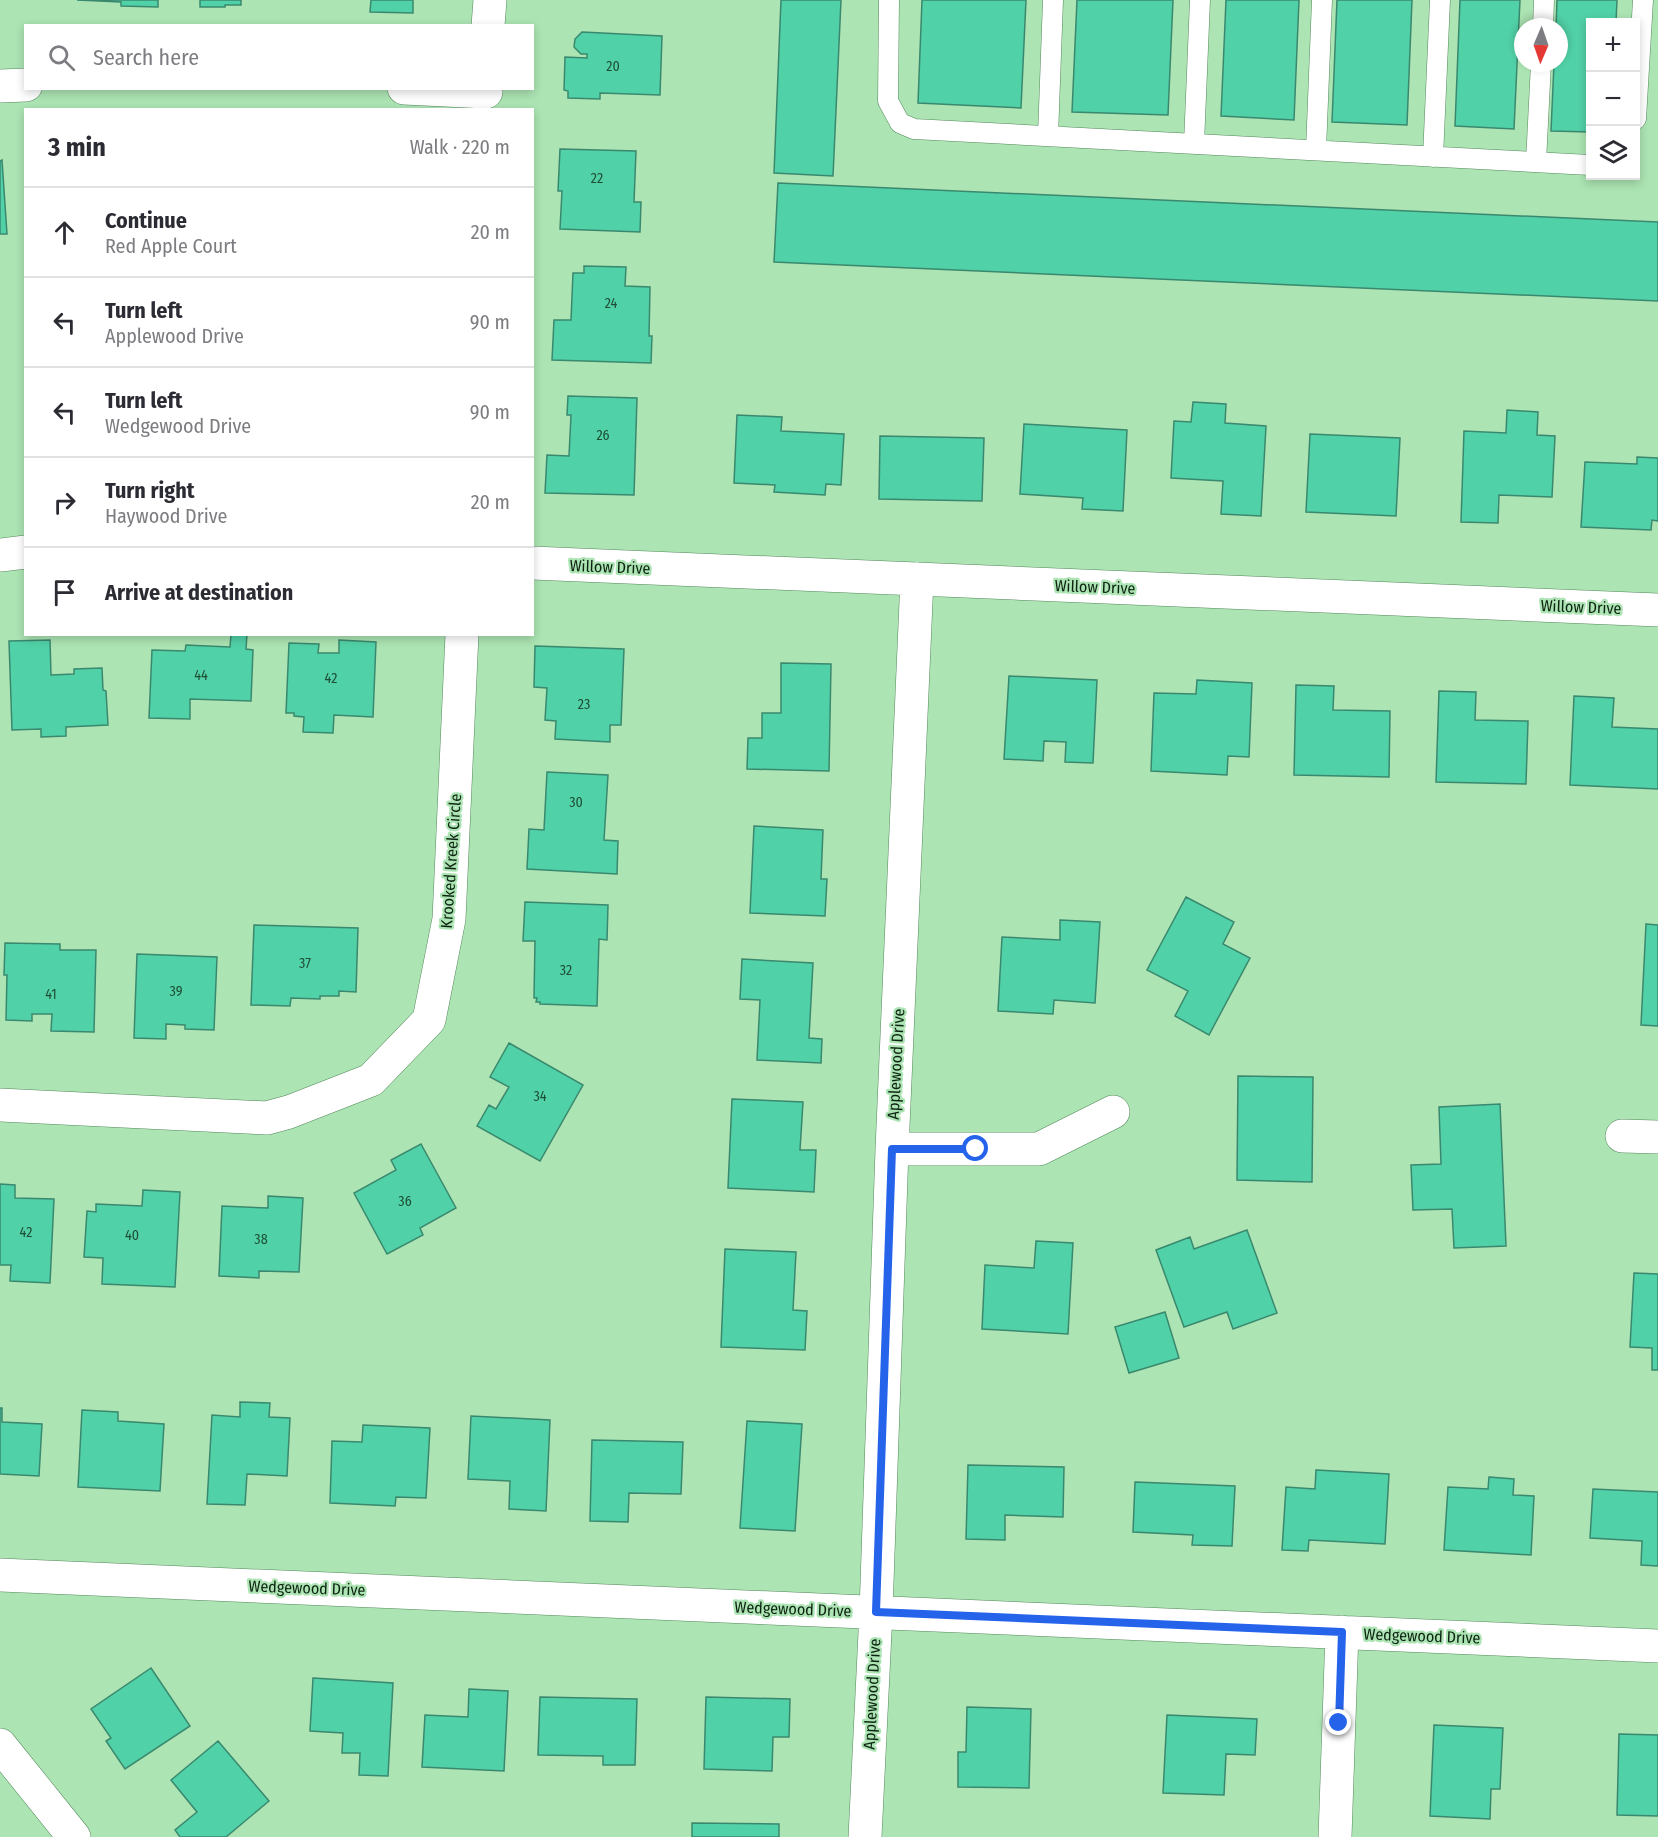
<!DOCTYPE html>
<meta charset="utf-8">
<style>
:root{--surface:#fff;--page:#f7f7f7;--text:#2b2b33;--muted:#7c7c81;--line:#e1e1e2}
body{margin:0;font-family:"Fira Sans Condensed",sans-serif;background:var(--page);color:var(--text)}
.controls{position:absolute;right:18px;top:18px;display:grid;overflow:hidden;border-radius:0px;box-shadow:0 3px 9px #0003}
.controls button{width:54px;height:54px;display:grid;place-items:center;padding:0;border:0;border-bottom:2px solid var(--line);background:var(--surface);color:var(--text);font:30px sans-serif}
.compass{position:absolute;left:1514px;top:18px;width:54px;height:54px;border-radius:50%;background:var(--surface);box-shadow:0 3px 9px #0003;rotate:182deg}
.stop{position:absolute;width:18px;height:18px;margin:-14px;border:4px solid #2563eb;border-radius:50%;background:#fff}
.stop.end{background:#2563eb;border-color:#fff;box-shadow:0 2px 6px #0008}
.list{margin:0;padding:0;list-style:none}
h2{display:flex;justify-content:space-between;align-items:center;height:78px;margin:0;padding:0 24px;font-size:26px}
h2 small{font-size:20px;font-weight:400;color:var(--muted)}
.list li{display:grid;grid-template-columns:39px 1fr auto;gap:18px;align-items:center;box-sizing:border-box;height:90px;padding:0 24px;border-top:2px solid var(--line)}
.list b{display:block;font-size:22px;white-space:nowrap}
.list p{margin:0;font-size:20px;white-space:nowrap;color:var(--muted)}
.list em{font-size:20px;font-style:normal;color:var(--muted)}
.icon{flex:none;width:33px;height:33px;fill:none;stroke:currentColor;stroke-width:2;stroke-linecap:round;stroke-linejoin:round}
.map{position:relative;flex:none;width:1658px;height:1837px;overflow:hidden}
.search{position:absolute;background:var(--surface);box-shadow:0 3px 9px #0003;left:24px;top:24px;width:510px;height:66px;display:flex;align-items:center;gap:15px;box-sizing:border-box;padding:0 21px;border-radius:0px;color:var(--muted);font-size:22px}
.panel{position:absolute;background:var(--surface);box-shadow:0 3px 9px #0003;left:24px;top:108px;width:510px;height:528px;border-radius:0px}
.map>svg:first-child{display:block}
.building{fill:#51d1a7;stroke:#3a896e;stroke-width:1.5}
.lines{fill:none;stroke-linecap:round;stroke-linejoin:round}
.lane-casing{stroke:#53885b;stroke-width:21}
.street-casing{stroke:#53885b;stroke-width:34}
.lane{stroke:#fff;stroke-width:20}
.street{stroke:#fff;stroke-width:33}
.route{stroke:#2563eb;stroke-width:8}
.labels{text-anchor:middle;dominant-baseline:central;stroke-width:4.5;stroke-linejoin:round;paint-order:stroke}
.number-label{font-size:14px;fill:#1e4e36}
.street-label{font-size:16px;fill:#0d2311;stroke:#ace4b3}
</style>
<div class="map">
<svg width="1658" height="1837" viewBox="0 0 1658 1837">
<rect width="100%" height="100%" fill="#ace4b3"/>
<path class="building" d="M77,0H158V7L121,6V2Z
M200,0H241V5H225V7H200Z
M371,0H413V13L370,12Z
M781,0H841L833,176L774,173Z
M922,0H1026L1021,108L918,103Z
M1077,0H1173L1168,115L1072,112Z
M1226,0H1299L1294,120L1221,116Z
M1337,0H1412L1407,125L1332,122Z
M1460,0H1520L1514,129L1455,126Z
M1557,0H1617L1616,22H1590V132L1551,131L1554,63H1559V27H1556Z
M582,32L662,36L660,95L600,93V99L568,98V91L564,90L565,57L587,58V54H581L574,47L575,39Z
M560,149L636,151L634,202H641L640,232L560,229L562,191H558Z
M2,160L7,234H0V161Z
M778,183L1658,222V301L774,262Z
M584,266L626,267L625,286L650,287L649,336H652L651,363L552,360L554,320H571L573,273H584Z
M568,396L637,398L634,495L545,493L547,455L569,456L571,415H567Z
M1193,402L1226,404L1225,423L1266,426L1261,516L1221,514L1223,481L1171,478L1174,421L1191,422Z
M1507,410L1538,412L1537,435L1555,436L1552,497L1499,495L1498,523L1461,522L1464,431L1506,433Z
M737,415L782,417L781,431L844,434L841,485L826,484L825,495L774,492L775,485L734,483Z
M1024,424L1127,430L1123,511L1082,509L1083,498L1020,494Z
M1310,434L1400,438L1396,516L1306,512Z
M880,436L984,438L982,501L879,499Z
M1637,457L1658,458V521L1652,520L1651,530L1581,527L1585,462L1637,464Z
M231,634H247L246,649L253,650L251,701L190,699V719L149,718L152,650L185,651L186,645L230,647Z
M50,640L51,675L74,674V669L102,668L103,690L106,691L108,725L66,727V736L41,737V729L12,730L9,641Z
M339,640L376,642L373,717L334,715L333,733L303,732L304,717L294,716V713H286L289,643L319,644L318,653H339Z
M535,646L624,649L621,725H610V742L555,739L556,721L545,720L547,688L534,687Z
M781,663L831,664L829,771L747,769L748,738H762V713H781Z
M1009,676L1097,680L1093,763L1065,762L1066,742L1044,741L1043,761L1004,759Z
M1197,680L1252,683L1249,757L1228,756L1227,775L1151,771L1154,693L1196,694Z
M1296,685L1334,686L1333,710L1390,711L1389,777L1294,775Z
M1439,691L1476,692L1475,720L1528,721L1526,784L1436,782Z
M1574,696L1614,698L1612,727L1658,729V789L1570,785Z
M547,772L608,775L604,840L618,841L617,874L527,869L529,829L544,830Z
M754,826L823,830L821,879H827L825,916L750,913Z
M1186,897L1234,922L1223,944L1250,958L1209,1035L1175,1016L1188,991L1147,970Z
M525,902L608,905L607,940L599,939L597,1006L540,1004V1002H536L537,998H534L535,941H523Z
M1060,920L1100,922L1095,1003L1054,1000L1053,1014L998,1011L1002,937L1060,940Z
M1646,924L1658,925V1026L1641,1025Z
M254,925L358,928L356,992L339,991V996H320V999L291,998L290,1006L251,1005Z
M5,943L60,944V950H96L94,1032L51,1031L52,1014H32V1021L6,1020L7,975H4Z
M137,954L217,957L214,1030L185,1029V1025L166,1024V1039L134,1038Z
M742,959L813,963L809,1038L822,1039L821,1063L757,1060L760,1000L740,999Z
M509,1043L583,1085L540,1161L477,1126L489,1105L496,1109L509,1087L490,1077Z
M1238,1076L1313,1077L1312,1182L1237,1180Z
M732,1099L803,1102L800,1150H816L814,1192L728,1188Z
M1500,1104L1506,1246L1454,1248L1452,1209L1413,1210L1411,1165L1441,1164L1439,1107Z
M421,1144L456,1208L420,1228L423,1235L387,1254L354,1193L396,1170L391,1160Z
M0,1184L15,1185V1198L54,1199L50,1283L10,1281L11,1265H0Z
M143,1190L180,1192L175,1287L102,1284L103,1258L84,1257L87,1211L96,1212V1204L142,1206Z
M268,1196L303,1198L299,1272L259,1271V1278L219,1276L222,1206L268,1208Z
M1247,1230L1277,1313L1233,1329L1227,1312L1184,1327L1156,1250L1190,1237L1194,1249Z
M1036,1241L1073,1243L1068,1334L982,1329L985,1265L1034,1268Z
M725,1249L796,1252L793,1310L807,1311L805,1350L721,1347Z
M1634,1273L1658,1274V1370H1652V1348L1630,1347Z
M1165,1312L1179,1358L1129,1373L1115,1327Z
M240,1402L270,1403L269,1417L290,1418L287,1476L247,1474L245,1505L207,1504L212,1415L240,1417Z
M0,1408H2V1422L42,1424L39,1476L0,1474Z
M82,1410L118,1412V1421L164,1424L160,1491L78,1487Z
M471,1416L550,1420L546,1511L509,1509L510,1481L468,1479Z
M747,1421L802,1424L795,1531L740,1528Z
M363,1425L430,1428L426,1498L396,1497L395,1506L330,1503L332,1441L362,1442Z
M592,1440L683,1442L681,1494L629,1493L628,1522L590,1521Z
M968,1465L1064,1467L1063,1517L1005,1515V1540L966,1539Z
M1316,1470L1389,1474L1385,1544L1309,1540L1308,1551L1282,1550L1286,1487L1315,1489Z
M1489,1477L1514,1479L1513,1495L1534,1496L1531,1555L1444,1550L1448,1487L1488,1489Z
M1135,1482L1235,1486L1232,1546L1192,1545L1193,1535L1133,1532Z
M1593,1489L1658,1492V1566L1641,1565L1642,1541L1590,1538Z
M151,1668L190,1726L125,1769L106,1741L111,1738L91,1709Z
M313,1678L393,1683L388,1776L359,1775L360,1753H342L343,1733L310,1731Z
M469,1689L508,1691L504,1771L422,1767L425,1715L468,1717Z
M540,1697L637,1699L635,1765H603V1756L538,1755Z
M706,1697L790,1699L789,1737H773L772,1771L704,1769Z
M967,1707L1031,1709L1029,1788L958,1787V1752H966Z
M1167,1715L1257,1719L1255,1755L1226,1754L1224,1795L1163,1793Z
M1434,1725L1503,1728L1500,1789H1491L1490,1819L1430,1816Z
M1619,1734L1658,1735V1816L1617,1815Z
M218,1741L269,1801L226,1837H180L175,1830L197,1812L171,1780Z
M692,1823L779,1824V1837H692Z"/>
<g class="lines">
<g class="lane-casing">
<path id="lane" d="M889,0L888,101L900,123L914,129L1590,165
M1543,27L1544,0
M1636,119L1643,0
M1048,136L1053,0
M1194,144L1200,0
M1316,150L1322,0
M1433,157L1440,0
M1536,162L1541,63"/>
</g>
<g class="street-casing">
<path id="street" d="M488,26L490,0
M0,86L26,85
M404,88L486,92
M0,555L26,552
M532,563L1658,610
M0,1105L267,1118L289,1112L371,1080L429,1020L449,919L462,634
M1622,1136L1658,1137
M892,1149H1039L1113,1112
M0,1575L1658,1646
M0,1745L74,1837
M865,1837L876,1612L892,1149L917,579
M1335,1837L1342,1632"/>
</g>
<use href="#lane" class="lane"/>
<use href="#street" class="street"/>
</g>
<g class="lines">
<path class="route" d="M976,1149H892L876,1612L1342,1632L1339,1723"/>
</g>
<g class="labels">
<g class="number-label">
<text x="613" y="66">20</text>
<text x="597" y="178">22</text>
<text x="611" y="303">24</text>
<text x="603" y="435">26</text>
<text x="201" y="675">44</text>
<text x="331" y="678">42</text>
<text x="584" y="704">23</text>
<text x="576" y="802">30</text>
<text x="305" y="963">37</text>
<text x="566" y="970">32</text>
<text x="176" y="991">39</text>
<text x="51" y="994">41</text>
<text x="540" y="1096">34</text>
<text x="405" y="1201">36</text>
<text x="26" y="1232">42</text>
<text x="132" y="1235">40</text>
<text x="261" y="1239">38</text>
</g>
<g class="street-label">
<text transform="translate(610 567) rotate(2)">Willow Drive</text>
<text transform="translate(1095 587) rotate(2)">Willow Drive</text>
<text transform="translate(1581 607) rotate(2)">Willow Drive</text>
<text transform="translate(451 861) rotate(-86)">Krooked Kreek Circle</text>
<text transform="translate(896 1064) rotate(-87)">Applewood Drive</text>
<text transform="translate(307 1588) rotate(2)">Wedgewood Drive</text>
<text transform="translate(793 1609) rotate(2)">Wedgewood Drive</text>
<text transform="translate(1422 1636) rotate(2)">Wedgewood Drive</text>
<text transform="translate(872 1694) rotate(-87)">Applewood Drive</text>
</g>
</g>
</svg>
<div class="controls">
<button>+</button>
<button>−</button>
<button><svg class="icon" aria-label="layers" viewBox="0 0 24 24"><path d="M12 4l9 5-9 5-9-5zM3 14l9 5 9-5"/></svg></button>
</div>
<svg class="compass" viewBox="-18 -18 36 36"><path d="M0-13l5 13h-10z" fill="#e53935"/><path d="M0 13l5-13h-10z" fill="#7c7c81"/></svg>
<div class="stop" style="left:976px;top:1149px"></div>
<div class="stop end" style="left:1339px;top:1723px"></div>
<div class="search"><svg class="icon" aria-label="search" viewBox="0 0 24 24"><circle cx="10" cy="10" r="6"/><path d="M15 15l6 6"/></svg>Search here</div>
<section class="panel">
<h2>3 min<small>Walk · 220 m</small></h2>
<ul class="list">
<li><svg class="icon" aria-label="ahead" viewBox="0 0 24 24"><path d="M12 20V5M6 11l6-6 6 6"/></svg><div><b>Continue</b><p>Red Apple Court</p></div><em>20 m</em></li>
<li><svg class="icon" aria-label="left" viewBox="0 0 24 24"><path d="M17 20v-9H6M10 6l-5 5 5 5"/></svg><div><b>Turn left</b><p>Applewood Drive</p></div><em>90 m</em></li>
<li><svg class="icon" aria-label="left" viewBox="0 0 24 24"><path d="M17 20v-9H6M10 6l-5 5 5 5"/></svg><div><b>Turn left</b><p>Wedgewood Drive</p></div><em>90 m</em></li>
<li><svg class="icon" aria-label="right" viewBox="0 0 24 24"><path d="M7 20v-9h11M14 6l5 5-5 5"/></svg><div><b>Turn right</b><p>Haywood Drive</p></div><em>20 m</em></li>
<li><svg class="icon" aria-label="arrive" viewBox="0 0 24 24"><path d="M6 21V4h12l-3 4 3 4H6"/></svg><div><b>Arrive at destination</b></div></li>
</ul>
</section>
</div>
